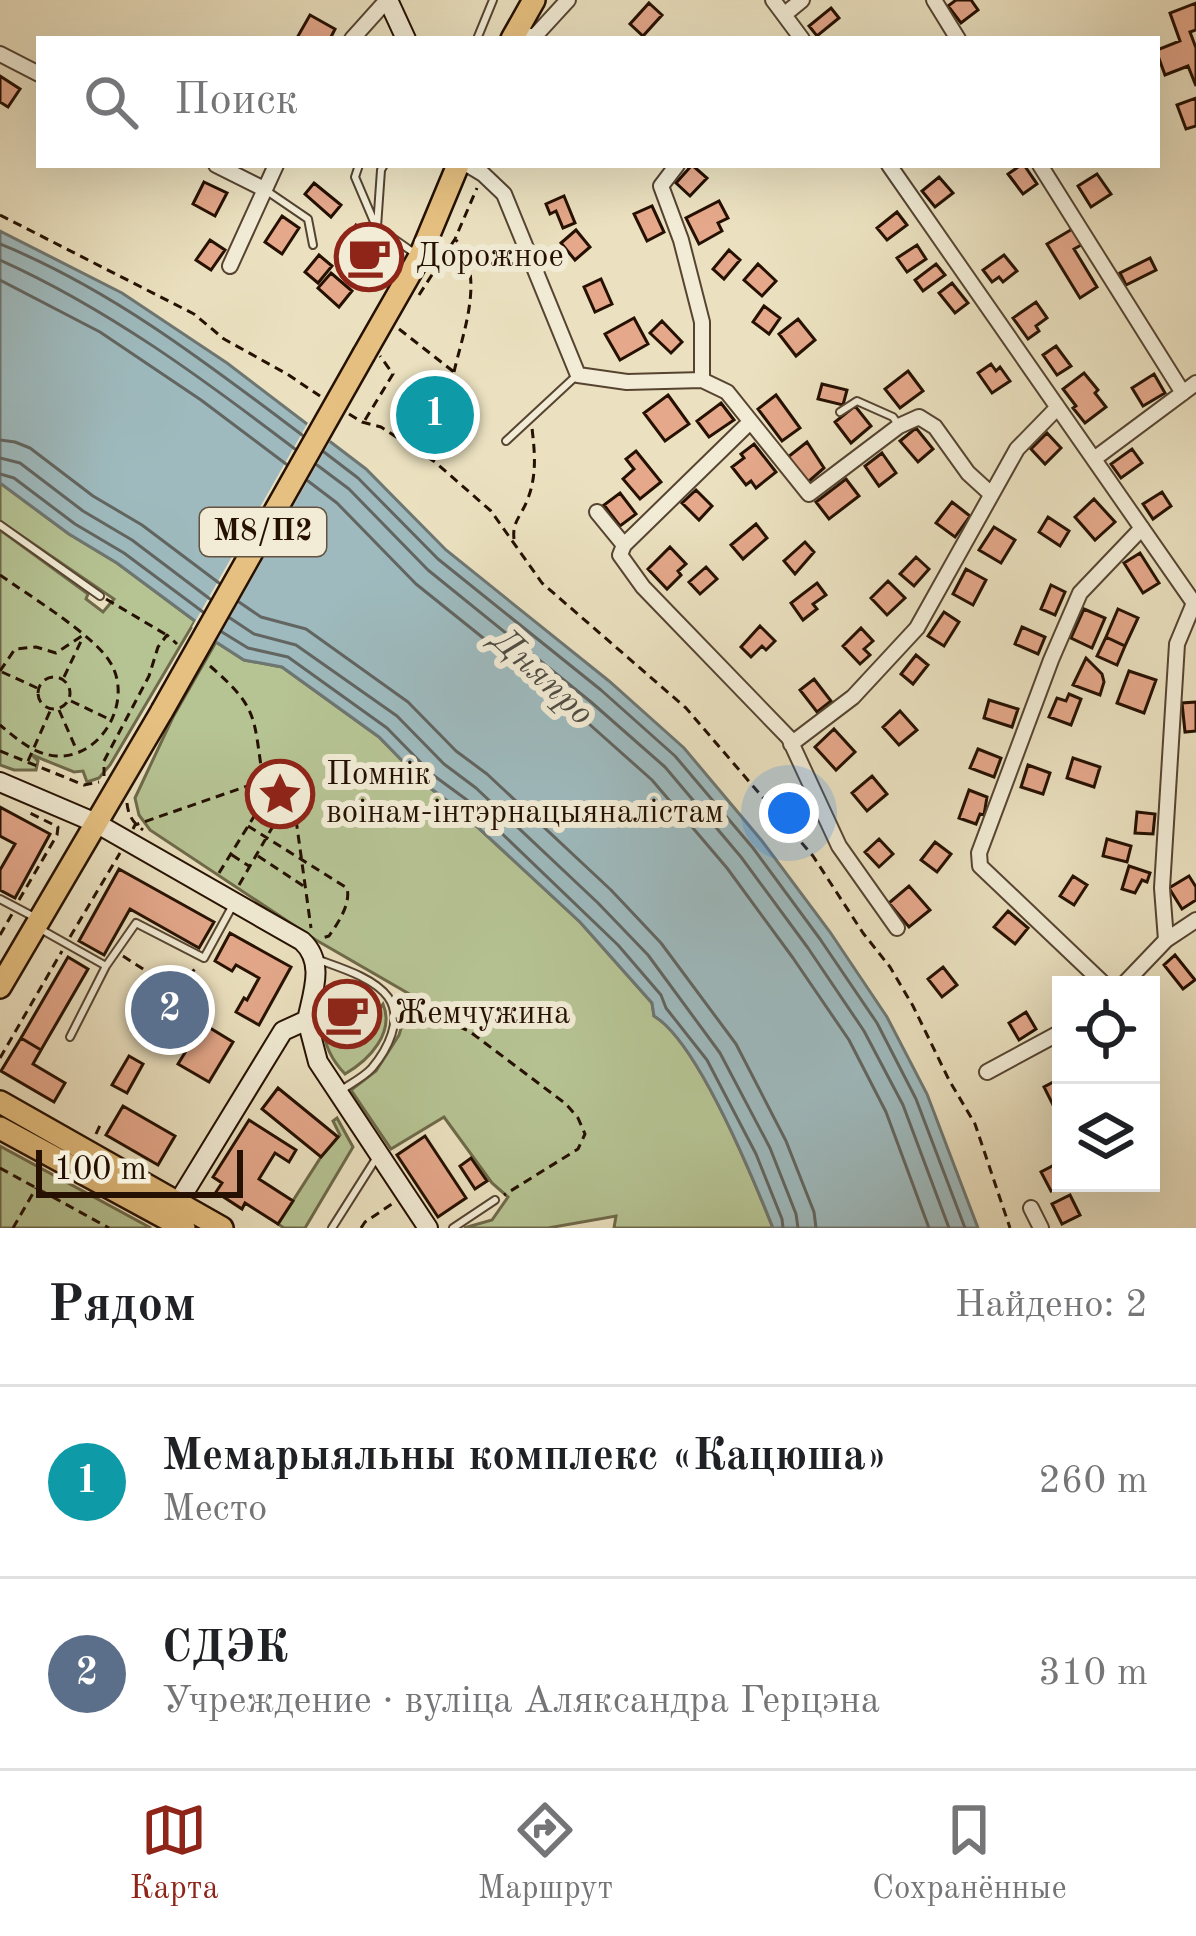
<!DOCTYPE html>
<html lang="ru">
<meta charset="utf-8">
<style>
:root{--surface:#fff;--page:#f6f6f6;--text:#202124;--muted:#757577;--line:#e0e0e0;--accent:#8f2418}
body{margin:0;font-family:"Old Standard TT",serif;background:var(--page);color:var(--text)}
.controls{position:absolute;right:36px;bottom:36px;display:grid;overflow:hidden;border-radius:0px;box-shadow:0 12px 48px #0002}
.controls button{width:108px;height:108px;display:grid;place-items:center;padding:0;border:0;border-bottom:3px solid var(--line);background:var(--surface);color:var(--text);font:60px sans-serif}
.scale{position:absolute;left:36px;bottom:30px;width:207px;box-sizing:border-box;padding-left:12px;border:6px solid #251001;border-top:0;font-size:33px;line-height:42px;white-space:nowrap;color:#251001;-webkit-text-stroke:9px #f2ecd6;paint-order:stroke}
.you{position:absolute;left:789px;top:813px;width:42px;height:42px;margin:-30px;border:9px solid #fff;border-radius:50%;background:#1a73e8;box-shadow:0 0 0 18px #1a73e833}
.badge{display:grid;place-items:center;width:78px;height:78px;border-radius:50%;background:var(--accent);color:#fff;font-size:39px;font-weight:700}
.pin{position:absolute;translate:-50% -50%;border:6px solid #fff;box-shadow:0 3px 12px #0006}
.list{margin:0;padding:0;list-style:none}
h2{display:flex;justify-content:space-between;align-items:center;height:156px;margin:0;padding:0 48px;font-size:51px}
h2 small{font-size:39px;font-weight:400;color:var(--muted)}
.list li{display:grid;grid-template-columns:78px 1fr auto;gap:36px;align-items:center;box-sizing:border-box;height:192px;padding:0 48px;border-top:3px solid var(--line)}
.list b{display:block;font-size:45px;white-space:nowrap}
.list p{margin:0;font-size:39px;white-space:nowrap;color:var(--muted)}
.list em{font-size:39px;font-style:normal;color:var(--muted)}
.icon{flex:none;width:66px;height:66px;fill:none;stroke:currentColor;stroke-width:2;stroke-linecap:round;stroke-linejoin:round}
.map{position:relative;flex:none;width:1196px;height:1228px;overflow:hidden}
.search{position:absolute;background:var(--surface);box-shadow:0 12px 48px #0002;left:36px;right:36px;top:36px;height:132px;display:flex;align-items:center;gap:30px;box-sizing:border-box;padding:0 42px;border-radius:0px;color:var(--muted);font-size:45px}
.sheet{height:540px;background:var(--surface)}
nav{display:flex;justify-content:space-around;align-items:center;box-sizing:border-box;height:168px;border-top:3px solid var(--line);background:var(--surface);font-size:33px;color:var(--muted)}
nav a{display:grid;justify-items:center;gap:6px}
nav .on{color:var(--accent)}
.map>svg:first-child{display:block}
.green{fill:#b6c393;stroke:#6e6a4a;stroke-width:3}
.water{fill:#9ebabe;stroke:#6e7672;stroke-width:3}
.pier{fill:#ebe1c0}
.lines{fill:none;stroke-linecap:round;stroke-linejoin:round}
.shore{stroke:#626560;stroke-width:3}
.building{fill:#e5a88b;stroke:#251001;stroke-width:3}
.lane-casing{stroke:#564431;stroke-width:10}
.street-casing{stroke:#564431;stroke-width:18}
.secondary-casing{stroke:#251001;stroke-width:22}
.primary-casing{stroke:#251001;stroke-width:26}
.path{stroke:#251001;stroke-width:3;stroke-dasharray:9 6;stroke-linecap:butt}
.lane{stroke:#f2ecd6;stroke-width:6}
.street{stroke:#f2ecd6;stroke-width:14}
.secondary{stroke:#f2ecd6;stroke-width:18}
.primary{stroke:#e6c080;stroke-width:21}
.primary-bridge-casing{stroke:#251001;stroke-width:26;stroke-linecap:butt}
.primary-bridge{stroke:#e6c080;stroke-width:21}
.labels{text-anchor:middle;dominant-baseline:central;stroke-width:12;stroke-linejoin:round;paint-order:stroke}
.shield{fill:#f2ecd6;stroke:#625241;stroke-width:3}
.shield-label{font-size:30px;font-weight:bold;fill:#251001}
.poi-label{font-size:33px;fill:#251001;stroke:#f2ecd6;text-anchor:start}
.water-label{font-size:36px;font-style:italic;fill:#4f4c43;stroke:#f2ecd6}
</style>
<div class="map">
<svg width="1196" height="1228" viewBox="0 0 1196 1228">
<rect width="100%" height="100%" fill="#ebe1c0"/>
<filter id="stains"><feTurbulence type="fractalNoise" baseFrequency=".00167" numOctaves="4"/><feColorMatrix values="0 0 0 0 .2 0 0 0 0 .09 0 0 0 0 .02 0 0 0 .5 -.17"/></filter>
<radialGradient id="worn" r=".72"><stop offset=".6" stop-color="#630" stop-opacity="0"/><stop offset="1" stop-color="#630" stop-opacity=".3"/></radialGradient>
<path class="green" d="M0,483L69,534L117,563L195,621L110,765L99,778L87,782L83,771L74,772L32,755L38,761L36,770H14L0,765V530L88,594L86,599L103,612L114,599L0,521Z
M216,642L244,660L282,667L379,737L425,784L458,809L580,922L652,1003L654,1016C698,1042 753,1178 773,1228H614L616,1216L548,1228H464L492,1220L508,1197L492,1183L444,1117L391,1149L351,1090L376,1071L399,1035L411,995L316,940L150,830L139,815L135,798L173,717Z
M383,1004C395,1033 369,1060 345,1074C331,1059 321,1041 325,1020L356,1041Z
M337,1118L353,1147L305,1228H284L278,1224L321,1157L340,1135L333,1121Z
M0,1146L151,1228H0Z"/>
<path class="water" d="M0,231L122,293L227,363L366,469L446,550L609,681L684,748L762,841L830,932L887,1017L927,1094L978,1228H773C753,1178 698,1042 654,1016L652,1003L580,922L458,809L425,784L379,737L282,667L244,660L216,642L195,621L117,563L69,534L0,483Z"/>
<path class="pier" d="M310,419L333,436L213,647L192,627Z"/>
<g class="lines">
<path class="shore" d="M0,244C111,289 208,364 302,435
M0,260C107,308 202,378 295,449
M0,280L100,332L201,400L286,464
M0,440L15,442L30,448L93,496L142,525L219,583
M324,452L358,478L438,559L601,690L675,756L753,848L820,939L877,1023L916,1099L965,1228
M0,458L20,463L83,511L132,540L210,599
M317,465L349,489L428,570L591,702L665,767L741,857L808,948L864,1031L903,1105L949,1228
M0,474L14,478L75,524L124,553L203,612
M308,481L337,503L416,584L579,715L652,780L727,868L793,958L849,1040L886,1112L929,1228
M239,602L261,617L306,629L408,702L456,751L487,774L611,890L661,943L736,1044L786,1141L814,1212L816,1228
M230,618L254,634L296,645L397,716L444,764L476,788L598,903L648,955L720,1053L770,1148L796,1214L798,1228
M222,632L248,648L288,657L387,728L433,775L467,800L618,945L661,995L666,1008L707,1060L756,1154L782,1219L783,1228"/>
</g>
<path class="building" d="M956,0H971L978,10L961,23L948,6Z
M649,3L662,15L643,36L630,24Z
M1196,3V30L1190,32L1196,48V86L1188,66L1165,75L1157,53V50L1180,41L1170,13Z
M831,8L839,18L817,36L809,26Z
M310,15L335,29L330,39H302L298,36Z
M0,76L20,89L8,107L0,102Z
M1196,98V126L1186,129L1177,105Z
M692,165L707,178L690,196L676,183Z
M1021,165H1024L1037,184L1023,194L1008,174Z
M1097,174L1111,194L1091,207L1078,186Z
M939,177L953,193L935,207L922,191Z
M204,182L227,193L215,216L193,204Z
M314,183L341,205L331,217L305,194Z
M564,196L575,223L563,228L556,211L550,214L546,204Z
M719,201L728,218L718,223L722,231L699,244L686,218Z
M652,206L664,232L647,241L634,214Z
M897,212L907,225L887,240L877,228Z
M282,216L299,228L282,254L265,242Z
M356,225L378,237L383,243L362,279L340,267L349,246L347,241Z
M1074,228L1083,244L1074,249L1097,287L1080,298L1047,244Z
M576,230L590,247L575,260L561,243Z
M210,240L225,250L211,270L196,260Z
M917,245L926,259L907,272L897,258Z
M729,250L740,260L724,279L713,269Z
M319,255L332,266L318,283L305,272Z
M1004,255L1017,271L1003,282L999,277L992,282L983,270Z
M1150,258L1156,270L1126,285L1120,273Z
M758,264L776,281L762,296L744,280Z
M936,264L945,275L923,291L915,280Z
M331,273L352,291L339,307L318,288Z
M601,279L612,304L595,312L584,287Z
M952,283L968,303L955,313L939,293Z
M1036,302L1047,318L1036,326L1039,331L1028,339L1013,318Z
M764,306L780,318L769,334L753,322Z
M634,318L648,344L620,360L605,334Z
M798,319L815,340L796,356L779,334Z
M662,321L682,342L671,353L650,333Z
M1056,346L1071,366L1057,375L1043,355Z
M991,364L996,371L1000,367L1010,381L992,393L978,373Z
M908,371L923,391L900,408L885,389Z
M1084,373L1098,390L1095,393L1106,407L1085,423L1073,408L1076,406L1063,389Z
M1154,374L1165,393L1143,406L1132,388Z
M822,384L847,390L843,405L818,399Z
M668,395L689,424L665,441L644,413Z
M776,395L800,428L782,441L758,409Z
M721,403L734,420L709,437L697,421Z
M855,406L871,426L851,443L835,422Z
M916,428L933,449L918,462L900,441Z
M1047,433L1061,448L1045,464L1031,449Z
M807,442L824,468L808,482L788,457Z
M754,444L776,472L756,488L751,481L746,485L732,467L744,458L741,454Z
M1132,449L1142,463L1121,478L1111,464Z
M636,451L661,482L640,499L623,479L634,469L626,459Z
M882,453L896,473L879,486L865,466Z
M846,479L859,496L829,519L816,502Z
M696,490L712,506L699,520L682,503Z
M1162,492L1171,506L1153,519L1143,504Z
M620,493L636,514L620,526L604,505Z
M1094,499L1115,522L1095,540L1075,517Z
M952,502L970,516L955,537L936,523Z
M1048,517L1069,531L1060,546L1039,532Z
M756,524L767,538L743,559L731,545Z
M994,527L1015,540L1001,563L979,550Z
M805,542L814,552L795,574L784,561Z
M670,547L686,564L678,571L681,575L667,589L648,569Z
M1140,553L1159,583L1143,593L1124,563Z
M916,557L929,569L914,586L900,574Z
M706,567L717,579L700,594L689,582Z
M966,569L986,580L973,605L953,594Z
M888,581L905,598L887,615L871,598Z
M817,583L826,595L813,604L817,609L803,620L791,603Z
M1051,585L1065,592L1055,615L1041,609Z
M1084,609L1105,618L1092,648L1071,638Z
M1118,609L1138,618L1125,646L1106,637Z
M944,612L959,622L944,646L928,636Z
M760,626L775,641L766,650L762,646L751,657L741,647Z
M1022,627L1045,637L1038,654L1015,644Z
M861,628L873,641L864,649L870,655L860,664L843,646Z
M1106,637L1125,646L1117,665L1097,656Z
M916,655L928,665L913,684L901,674Z
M1086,658L1102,674L1104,682L1100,695L1073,685Z
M1129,671L1156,680L1144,713L1117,703Z
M814,679L831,701L817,712L800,690Z
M1069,694L1081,699L1071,725L1049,717L1057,698L1066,701Z
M989,700L1018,709L1012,727L984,718Z
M1196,702V731L1185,732L1182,703Z
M900,711L917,730L899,745L883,727Z
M834,729L855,752L836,770L815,747Z
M978,749L1001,758L994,777L970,768Z
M1073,758L1100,767L1094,787L1067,778Z
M1028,765L1050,773L1043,794L1021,787Z
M872,776L887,794L867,811L852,793Z
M969,790L987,797L984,815L980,814L976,824L959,818Z
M0,807L50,834L15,898L0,890V870L15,844L0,836Z
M1137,812L1155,814L1153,834L1135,833Z
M879,839L893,854L879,867L865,852Z
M1107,839L1131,846L1127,862L1103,856Z
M935,842L951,854L937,872L921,860Z
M1129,866L1150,873L1147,882L1142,880L1135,893L1122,889Z
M119,869L214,922L199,948L130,909L104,955L79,941Z
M1073,876L1087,885L1074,905L1060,896Z
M1189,876L1196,887V900L1182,909L1169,888Z
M909,886L930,910L909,927L889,903Z
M1008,911L1028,928L1015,944L994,927Z
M230,933L291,967L259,1025L236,1012L244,998L247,1000L259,978L236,965L232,971L215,961Z
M1175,955L1195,980L1183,989L1164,965Z
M68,957L88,969L41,1050L21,1038Z
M943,967L957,985L942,997L928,979Z
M344,992L368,1008L349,1036L325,1020Z
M164,1000L233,1042L209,1082L178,1064L186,1051L148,1027Z
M1026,1012L1036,1029L1019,1040L1009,1023Z
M21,1038L41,1050L33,1064L65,1083L54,1102L1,1071Z
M129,1056L143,1064L127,1093L112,1085Z
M1061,1078V1114L1058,1115L1044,1087Z
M278,1088L338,1137L321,1157L262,1109Z
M123,1106L175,1136L158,1165L106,1135Z
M249,1120L296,1150L289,1162L275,1153L259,1179L293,1201L278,1224L245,1203L242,1209L216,1192L222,1183L213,1177Z
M425,1136L466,1198L438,1217L397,1155Z
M471,1158L487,1181L475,1189L460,1166Z
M1058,1163L1061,1183H1067L1051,1191L1041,1172Z
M1070,1195L1080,1215L1062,1224L1052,1204Z"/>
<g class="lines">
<g class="lane-casing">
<path id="lane" d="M477,39L493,0
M359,165L355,177L375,224
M384,165L381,170L377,227L417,255
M264,189L308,219L313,245
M840,412L857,401L893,417L897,423
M506,441L575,377
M0,525L100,596
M0,899L36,918
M42,930L106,966L136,923L204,958L233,905
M319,960C341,968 374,978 388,997C404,1019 387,1050 372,1068C364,1077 350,1084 340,1091
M70,1037L106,966
M332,1228L377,1157
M453,1228L495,1200"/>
</g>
<g class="street-casing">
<path id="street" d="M773,0L802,39
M934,0L958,39
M785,14L802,0
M515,32L534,37L568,0
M352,39L387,0
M0,54L39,74
M216,165L264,189
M468,165L483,174L504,194L578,375L627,382L702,380L727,392L809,494L899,426L919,417L935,427L968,473L991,494
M677,165L661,186L681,240L702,322V380
M889,165L1196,606
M1040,165L1183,393
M230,266L276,165
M1094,459L1196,383
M597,512L624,545L620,555L643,587L789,738L839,846L897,928
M624,545L750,422
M791,744L853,697L917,628L1017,449L1057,408
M1166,940L1162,888L1177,644L1194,603
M1105,985L980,866L979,853L1051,660L1080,593L1142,528
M1123,985L1166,940L1196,920
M987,1072L1061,1032
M1031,1208L1041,1228"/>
</g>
<g class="secondary-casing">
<path id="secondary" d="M388,0L406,39
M0,782L96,823L302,941C325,962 313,992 307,1020L283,1031L171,1214
M307,1020L318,1062L428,1228"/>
</g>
<g class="primary-casing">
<path id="primary" d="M512,39L534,0
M364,354L420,256L458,165
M0,987L162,711
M0,1102L222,1228
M0,1128L184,1228"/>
</g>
<path class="path" d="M0,215L194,314L224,339L287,374L320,396
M419,295L455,239L477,188
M399,329L454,372L443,401
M454,372C463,332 486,275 456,240
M349,414L362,422L381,427L435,462L491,511L542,583L686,708L813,856L863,933L890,967L913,1006L949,1080L975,1124L1010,1228
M365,420L393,374L380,356
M514,539C512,522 521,516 527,501C537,476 535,454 532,428
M0,575C28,595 94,635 110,662C134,700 102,759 56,756C33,754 17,739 0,725
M106,599L165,634
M210,666C260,709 253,718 263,779
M0,671L15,649L36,647L56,653L82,636
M2,672L37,688
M38 693a16 16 0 1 1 32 0a16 16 0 1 1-32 0Z
M64,677L83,637
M71,701L111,720
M59,710L77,751
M0,751L84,785L99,782
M28,761L51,709
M253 796a21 21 0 1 1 42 0a21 21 0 1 1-42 0Z
M104,776V761L149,676L158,647L167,635L177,644
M127,803C128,815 133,823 143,830
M294,805L311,928
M248,826L347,888C351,904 338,923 329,936L322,938
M133,829L135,825L259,782
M232,855L249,866
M258,856L305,887
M219,873L258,810
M239,885L276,821
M19,900L57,835L58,827L28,812
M0,935L12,914
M70,937L120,853
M123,956L166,984L188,976L196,968
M403,1004L469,1031L566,1104L578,1118L585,1134L578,1149L504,1195
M0,1058L62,951
M96,1134L101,1123
M0,1168L109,1228
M13,1228L36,1188
M361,1228L365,1222L392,1204"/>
<use href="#lane" class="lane"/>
<use href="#street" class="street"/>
<use href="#secondary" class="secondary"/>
<use href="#primary" class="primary"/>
<g class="primary-bridge-casing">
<path id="primary-bridge" d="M162,711L364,354"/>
</g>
<use href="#primary-bridge" class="primary-bridge"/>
</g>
<defs>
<g id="cafe-ring" transform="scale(3.45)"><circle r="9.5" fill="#f2ecd6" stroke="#8f2418" stroke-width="1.5"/><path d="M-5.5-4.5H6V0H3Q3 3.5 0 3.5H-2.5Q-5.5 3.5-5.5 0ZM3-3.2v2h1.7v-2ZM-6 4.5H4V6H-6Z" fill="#8f2418"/></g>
<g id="sight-ring" transform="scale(3.45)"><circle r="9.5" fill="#f2ecd6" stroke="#8f2418" stroke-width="1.5"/><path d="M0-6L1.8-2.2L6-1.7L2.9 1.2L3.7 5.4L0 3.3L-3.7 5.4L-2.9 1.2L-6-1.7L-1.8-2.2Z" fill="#8f2418"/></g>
</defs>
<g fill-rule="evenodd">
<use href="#cafe-ring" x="369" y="257"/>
<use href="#sight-ring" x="280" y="794"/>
<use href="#cafe-ring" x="347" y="1014"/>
</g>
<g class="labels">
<rect class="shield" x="200" y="508" width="126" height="48" rx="9"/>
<g class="shield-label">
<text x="263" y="532">М8/П2</text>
</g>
<g class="poi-label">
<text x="416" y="257">Дорожное</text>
<text x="326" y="775">Помнік<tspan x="326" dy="38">воінам-інтэрнацыяналістам</tspan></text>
<text x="394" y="1014">Жемчужина</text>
</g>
<g class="water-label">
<text transform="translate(542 678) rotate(43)">Дняпро</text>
</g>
</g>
<rect width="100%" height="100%" filter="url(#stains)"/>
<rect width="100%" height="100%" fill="url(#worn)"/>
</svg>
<div class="controls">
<button><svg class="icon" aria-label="locate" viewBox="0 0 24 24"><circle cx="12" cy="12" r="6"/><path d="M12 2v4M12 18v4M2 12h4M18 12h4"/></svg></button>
<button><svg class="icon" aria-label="layers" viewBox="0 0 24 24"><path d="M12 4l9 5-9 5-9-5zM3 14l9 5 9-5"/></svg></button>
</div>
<div class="scale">100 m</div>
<div class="you"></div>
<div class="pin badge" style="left:435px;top:415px;background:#0f9aa8">1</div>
<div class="pin badge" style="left:170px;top:1010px;background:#5c6f8a">2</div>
<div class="search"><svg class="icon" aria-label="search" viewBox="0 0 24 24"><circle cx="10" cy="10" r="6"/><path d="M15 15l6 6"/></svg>Поиск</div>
</div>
<section class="sheet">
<h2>Рядом<small>Найдено: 2</small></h2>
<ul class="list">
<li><span class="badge" style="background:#0f9aa8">1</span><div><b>Мемарыяльны комплекс «Кацюша»</b><p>Место</p></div><em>260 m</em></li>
<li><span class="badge" style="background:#5c6f8a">2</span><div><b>СДЭК</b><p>Учреждение · вуліца Аляксандра Герцэна</p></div><em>310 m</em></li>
</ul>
</section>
<nav>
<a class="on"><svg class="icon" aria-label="map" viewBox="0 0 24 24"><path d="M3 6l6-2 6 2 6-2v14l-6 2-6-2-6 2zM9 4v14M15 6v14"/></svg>Карта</a>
<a><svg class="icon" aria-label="directions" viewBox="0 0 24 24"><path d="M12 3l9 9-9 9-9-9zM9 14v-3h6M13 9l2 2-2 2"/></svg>Маршрут</a>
<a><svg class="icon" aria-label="saved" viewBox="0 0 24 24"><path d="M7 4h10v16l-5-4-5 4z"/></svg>Сохранённые</a>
</nav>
